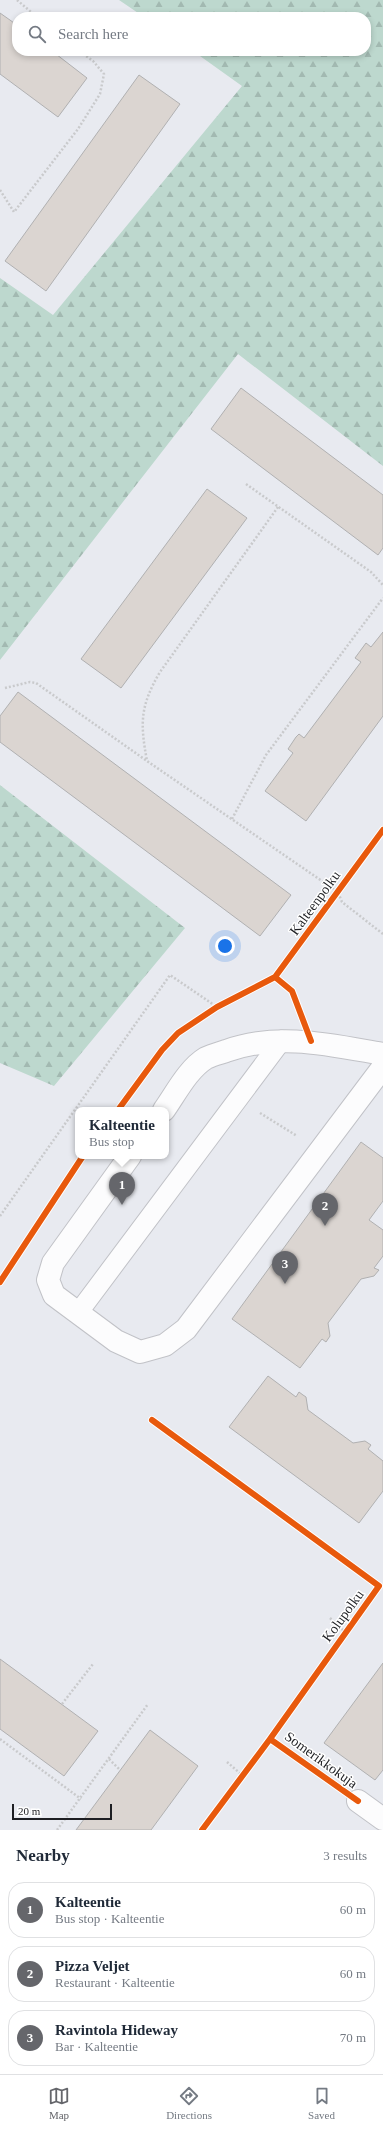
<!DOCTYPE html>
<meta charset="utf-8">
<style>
:root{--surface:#fff;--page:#f2f2f3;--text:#1f2937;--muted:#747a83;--line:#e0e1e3;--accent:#65666b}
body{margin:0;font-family:"Times New Roman",serif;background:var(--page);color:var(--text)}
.scale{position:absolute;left:12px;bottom:10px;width:100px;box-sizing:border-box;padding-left:4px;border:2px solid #1e1f23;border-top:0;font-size:11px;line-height:14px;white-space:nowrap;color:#1e1f23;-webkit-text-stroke:3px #fff;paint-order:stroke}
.you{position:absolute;left:225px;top:946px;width:14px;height:14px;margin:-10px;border:3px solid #fff;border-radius:50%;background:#1a73e8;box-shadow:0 0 0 6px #1a73e833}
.badge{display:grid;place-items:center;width:26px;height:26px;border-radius:50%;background:var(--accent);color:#fff;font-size:13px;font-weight:700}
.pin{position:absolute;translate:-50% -33px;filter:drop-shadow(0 1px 2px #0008)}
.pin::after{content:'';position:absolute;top:21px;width:14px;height:12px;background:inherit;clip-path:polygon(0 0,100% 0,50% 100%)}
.popup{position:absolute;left:75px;top:1107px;width:94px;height:52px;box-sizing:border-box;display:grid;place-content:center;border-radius:8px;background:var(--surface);filter:drop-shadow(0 1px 3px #0005);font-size:13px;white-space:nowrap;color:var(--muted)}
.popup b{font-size:15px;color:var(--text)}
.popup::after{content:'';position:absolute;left:50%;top:100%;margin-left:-8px;border:8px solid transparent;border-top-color:var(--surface)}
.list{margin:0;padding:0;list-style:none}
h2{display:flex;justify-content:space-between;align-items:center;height:52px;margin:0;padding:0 16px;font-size:17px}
h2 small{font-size:13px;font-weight:400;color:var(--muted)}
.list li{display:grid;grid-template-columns:26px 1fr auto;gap:12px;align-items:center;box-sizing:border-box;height:56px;margin:0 8px 8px;padding:0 8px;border:1px solid var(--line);border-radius:16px}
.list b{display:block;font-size:15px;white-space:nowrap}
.list p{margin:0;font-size:13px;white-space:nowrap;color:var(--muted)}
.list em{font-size:13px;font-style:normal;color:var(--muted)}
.icon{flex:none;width:22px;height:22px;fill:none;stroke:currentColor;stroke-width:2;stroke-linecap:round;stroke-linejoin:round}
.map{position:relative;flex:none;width:383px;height:1830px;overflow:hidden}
.search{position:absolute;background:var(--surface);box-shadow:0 2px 6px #0003;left:12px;right:12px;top:12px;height:44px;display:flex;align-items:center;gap:10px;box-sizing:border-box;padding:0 14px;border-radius:16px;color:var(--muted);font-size:15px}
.sheet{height:244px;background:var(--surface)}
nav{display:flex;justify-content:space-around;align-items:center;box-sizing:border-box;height:56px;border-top:1px solid var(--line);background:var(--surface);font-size:11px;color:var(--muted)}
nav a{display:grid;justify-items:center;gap:2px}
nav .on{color:var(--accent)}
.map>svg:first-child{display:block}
.forest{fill:url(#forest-firs)}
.building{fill:#dbd5d1;stroke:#b0b0b1}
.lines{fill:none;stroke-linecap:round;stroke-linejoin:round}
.lane-casing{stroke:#c1c2c7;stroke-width:21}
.street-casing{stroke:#c1c2c7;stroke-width:24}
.path{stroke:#c9cacc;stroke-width:2.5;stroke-dasharray:2 2;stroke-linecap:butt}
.lane{stroke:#fcfcfd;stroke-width:19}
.street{stroke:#fcfcfd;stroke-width:22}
.cycleway-casing{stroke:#fff;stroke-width:8}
.cycleway{stroke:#e8590c;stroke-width:6}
.labels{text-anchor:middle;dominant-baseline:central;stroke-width:3;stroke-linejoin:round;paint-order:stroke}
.street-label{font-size:14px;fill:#1e1f23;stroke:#fff}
</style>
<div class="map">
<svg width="383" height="1830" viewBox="0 0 383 1830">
<defs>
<pattern id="forest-firs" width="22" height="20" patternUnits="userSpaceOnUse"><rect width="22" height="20" fill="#bdd8ce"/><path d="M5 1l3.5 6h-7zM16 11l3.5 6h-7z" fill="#a2b9b1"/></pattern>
</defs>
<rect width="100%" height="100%" fill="#e8eaf0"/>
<path class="forest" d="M119,0H383V466L238,354L0,660V278L53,315L242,86L193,51H366V17H144Z
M0,785L185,928L54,1086L0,1063Z"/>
<path class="building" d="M0,13L17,25V51H52L87,78L58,117L0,74Z
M139,75L180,104L46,291L5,261Z
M241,388L383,495V548L378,555L211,429Z
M207,489L247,518L121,688L81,659Z
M383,632V716L306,821L265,791L293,753L288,749L296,737L299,734L304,738L361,662L355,658L366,643L371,647Z
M18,692L291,895L260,936L0,742V716Z
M361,1142L383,1158V1201L369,1220L383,1230V1256L374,1268L379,1270L374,1276L361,1279L328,1323L330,1336L326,1342L322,1339L300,1368L232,1319Z
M268,1376L296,1397L299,1392L303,1395L306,1397L308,1410L353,1443L365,1441L371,1445L368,1449L383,1461V1491L359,1523L229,1427Z
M0,1659L98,1731L64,1776L0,1729Z
M383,1663V1770L375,1780L324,1743Z
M150,1730L198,1766L151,1830H76Z"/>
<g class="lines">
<g class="lane-casing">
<path id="lane" d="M78,1313L282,1040"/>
</g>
<g class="street-casing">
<path id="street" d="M164,1110C176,1093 188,1069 206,1058C212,1055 220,1053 226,1051C278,1032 331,1045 383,1054
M130,1156L53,1263L48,1280L54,1295L116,1341L140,1352L165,1345L186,1329L383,1067
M358,1801L383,1819"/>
</g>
<path class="path" d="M17,0L37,17
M0,190L14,212L78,129L100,94L104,74L93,61L79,51
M246,484L371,572L383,585
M278,507L160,672C140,706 140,723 147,761L338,892L342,902L383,934
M5,688L30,682L36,683L147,761
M232,819L266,755L383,598
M260,1113L297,1136
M0,1216L170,975L217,1007
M330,1618L346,1633
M62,1704L93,1664
M0,1739L81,1799
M109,1759L120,1770
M227,1762L242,1775
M57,1830L148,1704"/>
<use href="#lane" class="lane"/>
<use href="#street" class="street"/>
<g class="cycleway-casing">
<path id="cycleway" d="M275,977L292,991L311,1041
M118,1110L162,1050L178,1033L217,1007L275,977L383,830
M0,1282L83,1156
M152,1420L379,1586L270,1739L202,1830
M270,1739L358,1801"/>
</g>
<use href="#cycleway" class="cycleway"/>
</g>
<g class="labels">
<g class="street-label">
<text transform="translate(315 903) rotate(-54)">Kalteenpolku</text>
<text transform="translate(343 1616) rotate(-54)">Kolupolku</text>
<text transform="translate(321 1760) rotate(36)">Somerikkokuja</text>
</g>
</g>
</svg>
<div class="scale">20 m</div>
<div class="you"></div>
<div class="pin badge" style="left:122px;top:1205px">1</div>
<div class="popup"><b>Kalteentie</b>Bus stop</div>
<div class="pin badge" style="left:325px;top:1226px">2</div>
<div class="pin badge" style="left:285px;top:1284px">3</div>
<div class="search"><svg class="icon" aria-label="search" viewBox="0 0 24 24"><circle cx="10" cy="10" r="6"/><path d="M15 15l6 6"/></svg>Search here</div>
</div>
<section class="sheet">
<h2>Nearby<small>3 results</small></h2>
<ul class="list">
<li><span class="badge">1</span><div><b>Kalteentie</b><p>Bus stop · Kalteentie</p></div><em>60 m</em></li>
<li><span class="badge">2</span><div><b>Pizza Veljet</b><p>Restaurant · Kalteentie</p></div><em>60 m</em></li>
<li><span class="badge">3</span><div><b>Ravintola Hideway</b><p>Bar · Kalteentie</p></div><em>70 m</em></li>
</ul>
</section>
<nav>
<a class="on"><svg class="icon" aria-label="map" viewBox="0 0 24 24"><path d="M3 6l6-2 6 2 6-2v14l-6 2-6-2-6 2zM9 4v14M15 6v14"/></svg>Map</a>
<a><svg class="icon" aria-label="directions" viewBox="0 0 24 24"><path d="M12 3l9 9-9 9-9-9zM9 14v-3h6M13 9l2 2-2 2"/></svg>Directions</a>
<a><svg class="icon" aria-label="saved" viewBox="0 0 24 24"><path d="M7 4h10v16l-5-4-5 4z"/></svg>Saved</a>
</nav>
